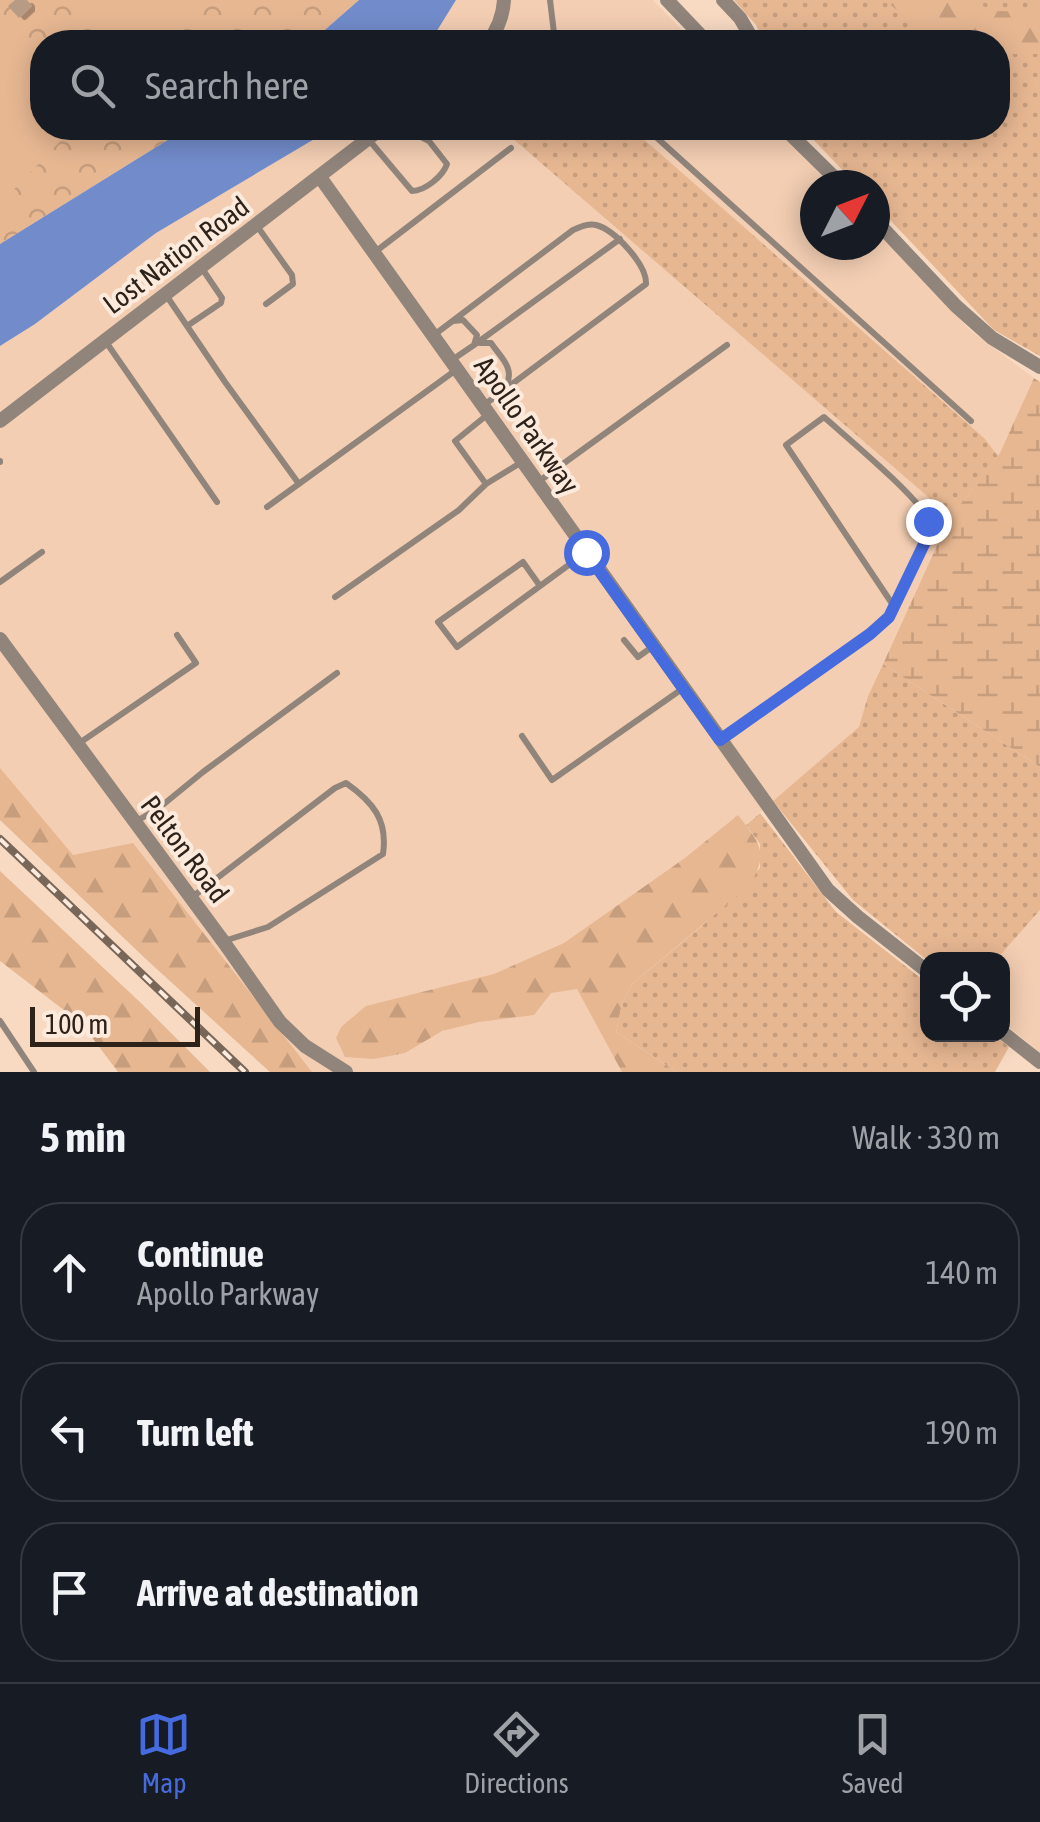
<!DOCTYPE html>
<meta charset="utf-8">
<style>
:root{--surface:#171b24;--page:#20242c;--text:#f1f3f6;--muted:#9ea1a6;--line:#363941;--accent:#456bde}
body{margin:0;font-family:"Asap Condensed",sans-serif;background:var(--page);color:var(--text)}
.controls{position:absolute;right:30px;bottom:30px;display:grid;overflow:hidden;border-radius:20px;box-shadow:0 5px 25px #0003}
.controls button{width:90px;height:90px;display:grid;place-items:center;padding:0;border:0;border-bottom:2px solid var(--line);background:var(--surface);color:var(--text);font:50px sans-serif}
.compass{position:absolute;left:800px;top:170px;width:90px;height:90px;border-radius:50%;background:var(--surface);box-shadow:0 5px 25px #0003;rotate:48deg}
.scale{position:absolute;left:30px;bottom:25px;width:170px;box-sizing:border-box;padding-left:10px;border:5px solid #2d221a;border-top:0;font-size:28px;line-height:35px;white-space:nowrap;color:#2d221a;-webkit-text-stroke:8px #fceadc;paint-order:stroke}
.stop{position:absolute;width:30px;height:30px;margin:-22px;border:8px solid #456bde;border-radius:50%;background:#fff}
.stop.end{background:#456bde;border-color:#fff;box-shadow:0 2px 10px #0008}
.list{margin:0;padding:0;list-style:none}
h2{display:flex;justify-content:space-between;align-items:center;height:130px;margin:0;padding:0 40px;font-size:42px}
h2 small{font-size:32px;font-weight:400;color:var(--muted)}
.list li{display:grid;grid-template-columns:65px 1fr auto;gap:30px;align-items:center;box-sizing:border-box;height:140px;margin:0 20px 20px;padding:0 20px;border:2px solid var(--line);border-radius:40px}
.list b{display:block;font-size:38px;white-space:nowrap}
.list p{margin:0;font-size:32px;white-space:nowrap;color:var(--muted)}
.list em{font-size:32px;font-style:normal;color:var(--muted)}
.icon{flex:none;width:55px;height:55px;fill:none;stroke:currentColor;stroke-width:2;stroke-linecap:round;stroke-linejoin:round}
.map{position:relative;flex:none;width:1040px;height:1072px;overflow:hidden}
.search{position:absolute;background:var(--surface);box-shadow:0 5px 25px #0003;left:30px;right:30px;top:30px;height:110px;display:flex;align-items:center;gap:25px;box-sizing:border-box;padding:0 35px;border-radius:40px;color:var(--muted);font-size:38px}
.sheet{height:610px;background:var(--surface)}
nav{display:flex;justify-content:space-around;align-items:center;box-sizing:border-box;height:140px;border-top:2px solid var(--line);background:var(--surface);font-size:28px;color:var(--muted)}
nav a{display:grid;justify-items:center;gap:5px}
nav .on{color:var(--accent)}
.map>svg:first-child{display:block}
.built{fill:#f3ceb3}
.grass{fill:url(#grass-dots)}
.forest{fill:url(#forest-firs)}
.wetland{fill:url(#wetland-marsh)}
.park{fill:url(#park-crowns)}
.garden{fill:#e7b792}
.water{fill:#728ccb}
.building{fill:#b79b85;filter:url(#shadow)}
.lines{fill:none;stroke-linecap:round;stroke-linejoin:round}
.lane{stroke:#90847b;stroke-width:6}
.street{stroke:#90847b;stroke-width:14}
.rail-casing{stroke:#786659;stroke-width:8}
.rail{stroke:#fceadc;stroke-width:4;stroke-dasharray:11;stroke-linecap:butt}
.route{stroke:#456bde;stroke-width:12}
.labels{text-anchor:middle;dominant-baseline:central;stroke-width:8;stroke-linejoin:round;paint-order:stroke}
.street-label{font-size:28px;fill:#2d221a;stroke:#fceadc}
</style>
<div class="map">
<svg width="1040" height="1072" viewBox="0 0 1040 1072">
<defs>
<pattern id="grass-dots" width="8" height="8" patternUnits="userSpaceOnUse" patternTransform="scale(2.5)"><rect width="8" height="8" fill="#e7b792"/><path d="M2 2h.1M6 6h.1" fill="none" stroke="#c69d7d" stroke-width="1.8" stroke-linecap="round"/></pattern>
<pattern id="forest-firs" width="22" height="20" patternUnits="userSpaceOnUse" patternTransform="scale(2.5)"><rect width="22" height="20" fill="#e7b792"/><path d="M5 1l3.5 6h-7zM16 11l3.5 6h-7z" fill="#c69d7d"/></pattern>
<pattern id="wetland-marsh" width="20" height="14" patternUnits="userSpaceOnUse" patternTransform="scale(2.5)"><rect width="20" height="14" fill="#e7b792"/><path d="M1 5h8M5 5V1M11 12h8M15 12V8" fill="none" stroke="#c69d7d"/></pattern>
<pattern id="park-crowns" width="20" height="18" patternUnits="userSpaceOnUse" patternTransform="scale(2.5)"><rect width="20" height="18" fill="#e7b792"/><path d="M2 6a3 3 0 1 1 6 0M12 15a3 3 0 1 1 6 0" fill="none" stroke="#c69d7d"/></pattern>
<filter id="shadow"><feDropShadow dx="5.5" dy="3" stdDeviation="0" flood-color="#0004"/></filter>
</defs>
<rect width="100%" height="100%" fill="#f8dac3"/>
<path class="built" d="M456,0H653L694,42H430Z
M333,128H775L831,185H815V245H875V231L971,331L1034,378L1001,453L949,519L868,696L860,727L712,853L565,964L622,1072H270L148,961L0,820V346L35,324L156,233Z
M1040,910V1053L1003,1022L1002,959H997Z"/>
<path class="grass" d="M734,0H1040V356L994,330L875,204V185H857L802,128H998V42H764L756,25Z
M508,128H631L984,438L998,456L949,519L926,495L504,131Z
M883,664L1040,767V910L997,959L927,960L853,900L773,801L859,727L868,696Z
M760,813L836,912L927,983L928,1034L994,1035L1009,1047L995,1072H677L616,1032L622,1003L632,984L703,925L760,868V844L746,825Z"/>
<path class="forest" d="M884,0H970L994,11L1040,12V54H998V42H953L930,35Z
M0,768L73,855L133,843L312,1072H270L148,961L0,820Z
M738,815C760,844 770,852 749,886L632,984L622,1003L616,1032L677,1072H622L577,989L551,993L534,1015L479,1022L442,1031L405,1053L374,1059L345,1057L336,1038L341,1027L366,1006L494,974L564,943L685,858Z
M0,871L142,1004L210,1072H118L82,1024L0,961Z"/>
<path class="wetland" d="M1034,378L1040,382V767L883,664L949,519L1000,453Z"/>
<path class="park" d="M0,0H359L311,42H42V128H187L0,244Z"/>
<path class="garden" d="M82,0H197L196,10L163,42H128Z
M0,34L24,45L42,64V128H73L0,204Z"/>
<path class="water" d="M359,0H456L430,42H311Z
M187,128H333L156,233L35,324L0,346V244Z"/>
<path class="building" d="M15,0H27L32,6L19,18L8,6Z"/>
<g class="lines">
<path class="lane" d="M550,0L554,33L558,42
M646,128L971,421
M369,140L412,191C425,191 443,176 447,164L429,141L411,132L408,128
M257,226L292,275L293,284L266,304
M375,252L511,148
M166,295L225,382L299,484
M187,326L221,303L222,298L201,267
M434,335L573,230C580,227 588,223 596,225C615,230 647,265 646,284L484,405
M106,342L217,502
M480,343H491C502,359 515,368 506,387
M474,345L620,239
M452,360L474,345L477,335L463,320L453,321
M487,415L455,441L486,484L522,462
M0,461V462
M538,482L727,345
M267,507L456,370
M0,582L42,552
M540,586L523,562L438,622L457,647L585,553
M335,597L459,510L486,484
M624,640L638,657L652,647
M522,736L552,780L682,689
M721,740L870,634L889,617L893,605L786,445L824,417C844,435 922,500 928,520C934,540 903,586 893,605
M78,744L196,663L177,635
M159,808L203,772L337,673
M135,822L159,808L185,845
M191,898L335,788L346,783C373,802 388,820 383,854L268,927L224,941
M0,1021L34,1072"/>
<path class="street" d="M667,0L707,42
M723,0L740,18L754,42
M488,42C498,29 503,17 504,0
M784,128L842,185
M320,177L828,890L858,917L928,972
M875,220L956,306L992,338L1040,367
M0,421L382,128
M0,639L223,941L280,1022L305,1046L346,1072
M1002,1032L1040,1062"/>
<g class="rail-casing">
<path id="rail" d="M0,839L245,1072"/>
</g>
<use href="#rail" class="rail"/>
</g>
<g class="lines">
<path class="route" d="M586,552L720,740L870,634L889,617L926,540L928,521"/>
</g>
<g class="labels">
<g class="street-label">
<text transform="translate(176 255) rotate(-37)">Lost Nation Road</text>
<text transform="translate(527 425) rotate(55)">Apollo Parkway</text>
<text transform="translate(185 849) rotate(53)">Pelton Road</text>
</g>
</g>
</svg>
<div class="controls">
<button><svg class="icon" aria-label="locate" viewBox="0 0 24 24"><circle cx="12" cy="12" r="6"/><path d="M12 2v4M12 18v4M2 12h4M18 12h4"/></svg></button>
</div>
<svg class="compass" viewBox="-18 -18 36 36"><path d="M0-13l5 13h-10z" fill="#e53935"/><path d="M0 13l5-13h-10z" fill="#9ea1a6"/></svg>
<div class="scale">100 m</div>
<div class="stop" style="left:586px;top:552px"></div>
<div class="stop end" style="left:928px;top:521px"></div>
<div class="search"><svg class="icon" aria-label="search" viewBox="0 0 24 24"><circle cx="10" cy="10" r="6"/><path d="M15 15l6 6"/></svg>Search here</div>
</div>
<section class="sheet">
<h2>5 min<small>Walk · 330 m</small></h2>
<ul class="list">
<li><svg class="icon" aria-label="ahead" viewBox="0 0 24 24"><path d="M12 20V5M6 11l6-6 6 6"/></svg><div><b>Continue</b><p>Apollo Parkway</p></div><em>140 m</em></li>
<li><svg class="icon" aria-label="left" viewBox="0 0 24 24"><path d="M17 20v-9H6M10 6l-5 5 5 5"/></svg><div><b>Turn left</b></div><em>190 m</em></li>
<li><svg class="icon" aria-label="arrive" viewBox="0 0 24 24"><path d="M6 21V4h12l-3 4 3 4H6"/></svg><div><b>Arrive at destination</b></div></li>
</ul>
</section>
<nav>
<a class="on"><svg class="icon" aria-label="map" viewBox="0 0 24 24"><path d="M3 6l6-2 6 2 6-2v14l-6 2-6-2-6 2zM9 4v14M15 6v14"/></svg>Map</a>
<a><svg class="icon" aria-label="directions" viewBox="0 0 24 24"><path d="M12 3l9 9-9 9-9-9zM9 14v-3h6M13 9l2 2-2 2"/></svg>Directions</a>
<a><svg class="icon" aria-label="saved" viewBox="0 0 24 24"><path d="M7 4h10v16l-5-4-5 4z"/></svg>Saved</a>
</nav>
